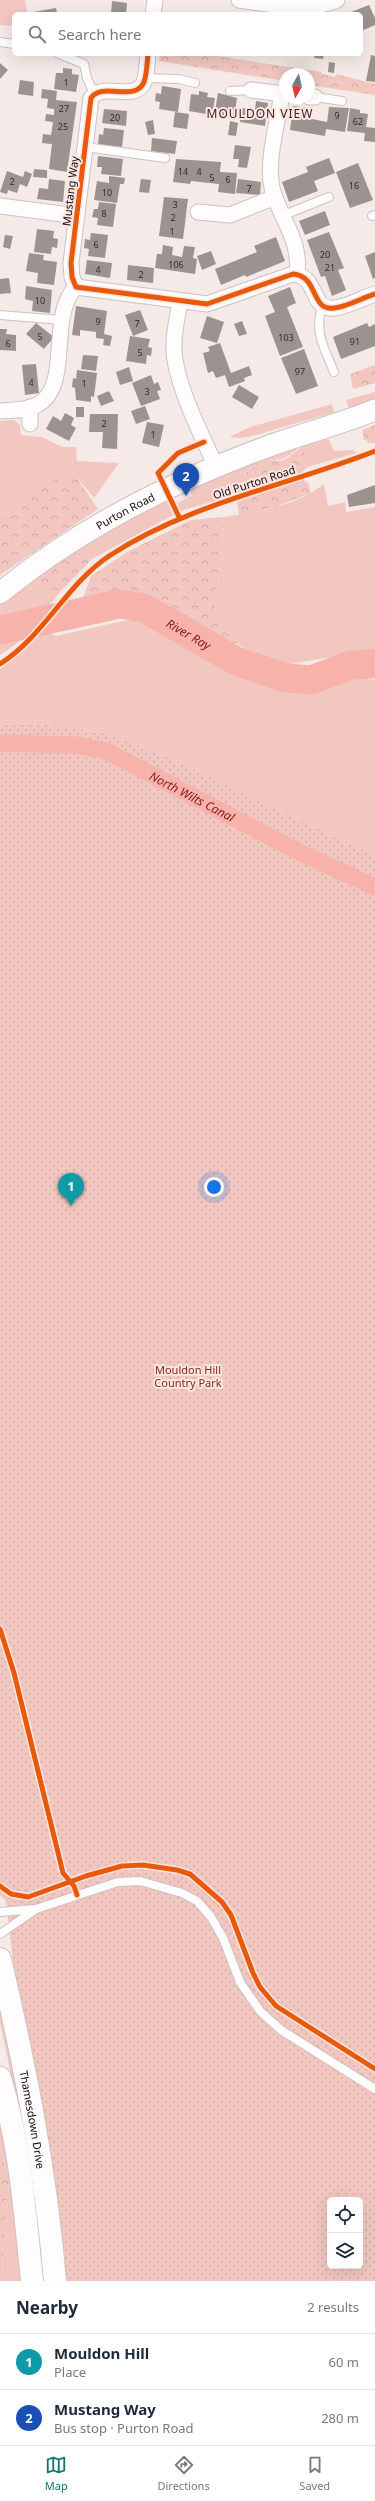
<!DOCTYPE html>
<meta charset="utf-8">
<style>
:root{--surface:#fff;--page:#f6f6f7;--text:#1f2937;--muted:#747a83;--line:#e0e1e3;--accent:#0f766e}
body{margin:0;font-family:"Noto Sans",sans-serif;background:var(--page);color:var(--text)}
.controls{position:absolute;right:12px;bottom:12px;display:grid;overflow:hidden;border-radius:6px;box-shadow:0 4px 16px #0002}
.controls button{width:36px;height:36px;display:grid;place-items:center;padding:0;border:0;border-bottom:1px solid var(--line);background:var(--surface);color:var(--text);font:20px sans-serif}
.compass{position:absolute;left:279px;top:68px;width:36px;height:36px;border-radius:50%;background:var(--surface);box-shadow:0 4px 16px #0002;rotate:188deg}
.you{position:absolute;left:214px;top:1187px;width:14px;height:14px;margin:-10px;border:3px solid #fff;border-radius:50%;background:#1a73e8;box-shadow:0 0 0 6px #1a73e833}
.badge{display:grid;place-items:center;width:26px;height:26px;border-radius:50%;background:var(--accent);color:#fff;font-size:13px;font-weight:700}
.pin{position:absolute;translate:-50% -33px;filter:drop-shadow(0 1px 2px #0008)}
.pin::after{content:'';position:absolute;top:21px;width:14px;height:12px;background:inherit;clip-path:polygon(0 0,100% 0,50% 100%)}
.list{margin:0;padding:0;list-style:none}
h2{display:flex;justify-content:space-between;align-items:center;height:52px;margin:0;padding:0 16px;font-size:17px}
h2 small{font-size:13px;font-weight:400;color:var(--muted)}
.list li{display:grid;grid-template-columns:26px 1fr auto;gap:12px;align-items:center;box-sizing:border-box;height:56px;padding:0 16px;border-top:1px solid var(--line)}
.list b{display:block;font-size:15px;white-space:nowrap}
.list p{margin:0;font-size:13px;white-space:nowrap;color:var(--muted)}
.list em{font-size:13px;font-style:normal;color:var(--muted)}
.icon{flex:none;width:22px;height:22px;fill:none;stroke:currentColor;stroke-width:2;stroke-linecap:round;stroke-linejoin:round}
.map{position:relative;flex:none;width:375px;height:2281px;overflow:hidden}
.search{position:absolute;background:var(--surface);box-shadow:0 4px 16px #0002;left:12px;right:12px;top:12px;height:44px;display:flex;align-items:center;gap:10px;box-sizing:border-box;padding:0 14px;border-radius:6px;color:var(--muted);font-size:15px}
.sheet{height:164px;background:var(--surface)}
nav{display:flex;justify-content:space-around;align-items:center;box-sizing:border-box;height:56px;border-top:1px solid var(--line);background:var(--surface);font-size:11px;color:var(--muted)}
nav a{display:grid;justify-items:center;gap:2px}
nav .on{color:var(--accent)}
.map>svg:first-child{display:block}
.green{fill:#f1c7c0}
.forest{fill:url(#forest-crowns)}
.park{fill:url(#park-dots);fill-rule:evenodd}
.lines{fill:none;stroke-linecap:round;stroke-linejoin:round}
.canal{stroke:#f7b3ab;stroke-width:17}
.river{stroke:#f7b3ab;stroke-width:29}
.building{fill:#9c9391}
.lane-casing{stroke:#ccc2c0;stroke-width:10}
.street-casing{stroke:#ccc2c0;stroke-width:17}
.secondary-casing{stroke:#ccc2c0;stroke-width:23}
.primary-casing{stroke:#ccc2c0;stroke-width:24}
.lane{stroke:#fefcfc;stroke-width:8}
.street{stroke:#fefcfc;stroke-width:15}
.secondary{stroke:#fefcfc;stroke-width:21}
.primary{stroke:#fefcfc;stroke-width:22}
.cycleway-casing{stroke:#fbe6e2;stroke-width:8}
.cycleway{stroke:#e8590c;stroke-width:5}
.labels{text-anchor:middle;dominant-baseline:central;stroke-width:4;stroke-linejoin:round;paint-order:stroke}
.number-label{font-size:9px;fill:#342c2a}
.street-label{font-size:11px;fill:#120908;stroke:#fbe6e2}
.park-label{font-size:11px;fill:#8b221d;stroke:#fbe6e2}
.neighbourhood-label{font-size:12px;letter-spacing:1px;fill:#392522;stroke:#fbe6e2}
.water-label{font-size:12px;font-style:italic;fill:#831915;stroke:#fbe6e2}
</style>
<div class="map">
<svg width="375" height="2281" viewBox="0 0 375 2281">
<defs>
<pattern id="forest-crowns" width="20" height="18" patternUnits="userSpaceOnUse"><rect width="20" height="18" fill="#f1c7c0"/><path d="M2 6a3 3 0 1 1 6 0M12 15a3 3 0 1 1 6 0" fill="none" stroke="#ceaaa4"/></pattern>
<pattern id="park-dots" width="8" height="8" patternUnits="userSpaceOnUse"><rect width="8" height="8" fill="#f1c7c0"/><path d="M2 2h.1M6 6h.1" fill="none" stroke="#ceaaa4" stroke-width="1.8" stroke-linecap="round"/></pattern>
</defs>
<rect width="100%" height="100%" fill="#f5eae8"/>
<path class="green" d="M0,0H25L27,14H14V26L0,25Z
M375,392V400L349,408L346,400Z
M332,404L334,412L252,436L240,438L229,437L250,427Z
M14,420L20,425L21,435L42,437L62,447H76L77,461L119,463L94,498L75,475L7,513L0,514V421Z
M329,439L334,451L353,450L357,453L307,467L304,446Z
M298,448C277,468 271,454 253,466C244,471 241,487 234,493C227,499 192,507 181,511L177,503L192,496L190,489L257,461Z
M324,484L328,506L345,502L346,512L375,507V656H337L290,664L274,663L237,644L215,610L222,548L223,517C257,512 297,506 324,484Z
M167,500L173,515L92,559L68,555L124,522Z
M23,586L60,592L19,642L0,655V603Z
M144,619L162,627L249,679L291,689L326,688L357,678L375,680V856L169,758L105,733L32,723L0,725V669L26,648L42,630L56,636L123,621Z
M0,1994L34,2169L45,2281H40L20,2118L0,2022Z
M0,2111L7,2151L22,2281H4L2,2271L9,2182L0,2145Z"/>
<path class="forest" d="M160,54H204L322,72V74L335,77L336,74L375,84V95L309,85V74H285V81L159,61Z
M375,365V383L353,389L350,374Z
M375,425V443H369L364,439L362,430Z
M304,446L307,467L301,473L303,480L308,483L311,493L275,507L239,515L235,490C242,478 252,462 266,460C272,459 277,462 284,460C292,456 296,449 304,446Z
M62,475H75L98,509L0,575V514L8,513Z
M223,517L222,548L215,610L237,644L133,611L82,601L91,576L127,552L191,520Z
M68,555L92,559L60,592L23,586Z
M0,2145L9,2182L2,2271L4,2281H0Z"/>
<path class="park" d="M32,723L105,733L169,758L375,856V2281H62L17,1995L6,1901L0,1895V725ZM330,2200H360V2266H330Z"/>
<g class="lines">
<path class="canal" id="s1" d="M0,743L76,745L106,751L305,855L375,887"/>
<path class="river" id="s2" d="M0,630L119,604L144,608L236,661L286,678L311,680L351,665L375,664"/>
</g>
<path class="building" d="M112,1L127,3L126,14H111Z
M369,5L375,18V25L361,31V14H346Z
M56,8L57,14H34L33,12Z
M315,54H324L323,59L314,58Z
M371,55L375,56V82L366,81Z
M329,62L335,63L334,73L328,72Z
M0,63L8,70L0,79Z
M63,68L72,69V74L79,75L76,92L54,89L56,73H63Z
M20,80L34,82L33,96L18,94Z
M162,86L181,89L178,112L159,109L160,102L155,101L156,93L161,94Z
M42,89L57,91L56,100L77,102L67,172L49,169L52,144L42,143L43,134L51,135L53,122L45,121L46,114L54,115V109L47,108L48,99L41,98Z
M199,91L208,93L207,97L215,98L212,115L189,111L191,94L199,95Z
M218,93L237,98L234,119L214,116Z
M256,101L268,103L265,126L240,122L242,108L255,110Z
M293,106L308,108L307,118L327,122L329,107L349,108L345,132L326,129L325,136L290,130Z
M350,108L360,110V113L368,114L366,127L375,128V142L364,141L365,133L347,131Z
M104,109L127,111L126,126L102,123Z
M175,112L189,114L187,129L173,127Z
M153,120L155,134L148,135L145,122Z
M230,121L238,123L236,136L228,135Z
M104,128L124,130L122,147L98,144L99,134L103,135Z
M152,138L177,141L175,154L151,151Z
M235,145L251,147L247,168L238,167L239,159H233Z
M98,156L123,159L121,176L101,174L102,167H97Z
M329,158L335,173L314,181L318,191L289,202L282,182L308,172L306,167Z
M176,159L221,162L220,172L237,173L235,194L218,192L219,184L191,181L190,184L173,182Z
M358,163L373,200L350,208L336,172Z
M34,169L47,170V178L33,177Z
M7,171L23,177L25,171L32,174L27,187L20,184L17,193L8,190L7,194L0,192Z
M109,176L125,178L124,184H120L117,203L94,200L97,181L109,183Z
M49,179L65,181L63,202L37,199L39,188L48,189Z
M141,179L151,180L149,193L139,192Z
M238,179L261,182L260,195L236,193Z
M164,197L188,199L183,239L159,236Z
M99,202L116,204L113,227L97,225L98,218L92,217L94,209H98Z
M325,211L330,225L305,235L299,221Z
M37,229L54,231L53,238L58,239L57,248L52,247L51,254L34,252Z
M329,232L344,268L338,270L346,290L332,296L325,276L321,277L307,240Z
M91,233L108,235L105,258L88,256L89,249L84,248L85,239L90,240Z
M5,235L13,236L10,249L3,247Z
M276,237L285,261L246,277L245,275L221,285L215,269L257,252L254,246Z
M163,245L173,247L172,255L182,257L184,246L195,247L193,258L197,259L195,274L155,268L157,254H162Z
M211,251L216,264L202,270L197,256Z
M375,252V278L373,279L365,256Z
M29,253L44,255L43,260L57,262L54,285L37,283L38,273L26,271Z
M87,260L112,263L110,278L85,274Z
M128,265L154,268L153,283L127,280Z
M9,278L11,293L0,294V279Z
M26,286L52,290L50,313L32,311L33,301L25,299Z
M290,287L296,303L287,307L303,347L280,356L265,316L275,312L268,296Z
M76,306L107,311L104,334L112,336L110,346L103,345L104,339L96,338V332L80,330V336L72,335Z
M140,310L148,330L133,336L125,315Z
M207,316L224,322L217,343L200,338Z
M242,321L247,334L239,336L234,324Z
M36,323L54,337L44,349L26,334Z
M367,323L369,327L375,324V346L341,359L333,337Z
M0,329H7L6,334L16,335V351L0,350Z
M130,336L150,339L148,347L152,348L151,356L147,355L146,364L126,361Z
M220,343L231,373L249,366L252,375L244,378L245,381L229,387L225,375L216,378L213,371L208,373L203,353L210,351L208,347Z
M304,349L318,386L296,394L281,358Z
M83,355L98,356L96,371L81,369Z
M36,364L39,393L25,395L22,365Z
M129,367L133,381L120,385L116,372Z
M77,370L97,373L94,397L91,396V402L76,400L75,388L72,387L73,378L76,379Z
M151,375L154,384L158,382L161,390L157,391L160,399L141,406L132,383Z
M239,385L259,397L252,409L232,397Z
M109,391L114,401L101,406L97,396Z
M145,406L150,419L136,424L131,411Z
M76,407H84V417H76Z
M65,413L74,418L71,425L76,428L69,441L46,429L53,416L61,421Z
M90,414H118L117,449L102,448L103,432H89Z
M147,422L164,425L159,447L142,443Z
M375,485V503L349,507L347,495Z"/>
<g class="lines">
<g class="lane-casing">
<path id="lane" d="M0,42L14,44
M59,54L84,64L87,78L94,94
M145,78L179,79L195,83
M230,91L251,90
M315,97L342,101
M85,147L165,158
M284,215L329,197
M372,216L375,215
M322,306C314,333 324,347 334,372
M0,315L62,320
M0,1912L36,1909
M0,1934L36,1909L118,1882L140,1881L182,1893L197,1901L211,1917L223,1938L240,1982L260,2011L281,2030L375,2089"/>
</g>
<g class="street-casing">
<path id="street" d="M239,0C270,4 307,13 337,0
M153,14L155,0
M148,54C147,63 147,74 144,82C135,103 103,81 91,98L71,263L72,277L76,287L207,304L293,274C319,276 310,311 334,308C347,307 362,298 375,294
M251,90L285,94
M282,94C278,120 266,162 272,188C280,220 301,238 297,274
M309,97H315
M0,206L77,216
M198,212L230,215L275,197
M180,302C177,318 173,335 174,351C176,384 201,435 216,466
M30,407V424
M0,411C11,410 27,411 37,405C73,386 47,316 76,287"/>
</g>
<g class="secondary-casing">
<g id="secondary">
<path id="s3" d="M0,593C78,529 167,484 261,449C298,435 338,425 375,410"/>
</g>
</g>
<g class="primary-casing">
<g id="primary">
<path id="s4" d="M0,1959C25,2066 46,2172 55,2281"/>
<path d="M0,2078C20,2144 25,2213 32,2281"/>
</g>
</g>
<use href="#lane" class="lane"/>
<use href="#street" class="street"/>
<use href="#secondary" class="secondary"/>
<use href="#primary" class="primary"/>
<g class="cycleway-casing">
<path id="cycleway" d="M148,54C147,63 147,74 144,82C135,103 103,81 91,98L71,263L72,277L76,287L207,304L293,274C319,276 310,311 334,308C347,307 362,298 375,294
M180,519L158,473L178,453L204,442
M0,664C44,636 66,585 109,556C190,503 286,486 375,451
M0,1629L14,1673L63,1873L74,1886L77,1895
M0,1886L11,1894L28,1897L86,1876L122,1866L143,1865L177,1870L190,1874L222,1902L231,1915L253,1973L260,1987L276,2006L375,2069"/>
</g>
<use href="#cycleway" class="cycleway"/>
</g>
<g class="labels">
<g class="number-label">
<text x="66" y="82">1</text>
<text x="64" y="108">27</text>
<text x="337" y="115">9</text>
<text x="115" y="117">20</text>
<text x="358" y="121">62</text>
<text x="63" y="126">25</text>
<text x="183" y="171">14</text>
<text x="199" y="171">4</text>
<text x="212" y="177">5</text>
<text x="228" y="179">6</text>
<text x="12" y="181">2</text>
<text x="354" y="185">16</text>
<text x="249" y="188">7</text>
<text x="107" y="192">10</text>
<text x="175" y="204">3</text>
<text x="104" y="213">8</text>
<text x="173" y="217">2</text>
<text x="172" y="231">1</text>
<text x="96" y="244">6</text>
<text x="325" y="254">20</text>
<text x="176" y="264">106</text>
<text x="330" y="267">21</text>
<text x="98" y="269">4</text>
<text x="141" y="274">2</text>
<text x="40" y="300">10</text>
<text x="98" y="321">9</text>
<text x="137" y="323">7</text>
<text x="40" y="336">5</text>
<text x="286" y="337">103</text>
<text x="355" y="341">91</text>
<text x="8" y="343">6</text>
<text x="140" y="352">5</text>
<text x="300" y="371">97</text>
<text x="31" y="382">4</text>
<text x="84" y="383">1</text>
<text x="147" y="391">3</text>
<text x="104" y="423">2</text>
<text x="153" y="434">1</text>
</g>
<g class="street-label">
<text transform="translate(70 191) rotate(-83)">Mustang Way</text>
<text transform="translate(254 482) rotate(-18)">Old Purton Road</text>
<text stroke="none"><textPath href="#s3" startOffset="150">Purton Road</textPath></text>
<text stroke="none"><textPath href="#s4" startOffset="164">Thamesdown Drive</textPath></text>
</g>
<g class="park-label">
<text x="188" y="1369">Mouldon Hill<tspan x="188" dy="13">Country Park</tspan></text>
</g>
<g class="neighbourhood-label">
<text x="260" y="113">MOULDON VIEW</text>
</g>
<g class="water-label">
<text stroke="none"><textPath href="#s2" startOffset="199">River Ray</textPath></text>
<text stroke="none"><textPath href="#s1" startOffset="204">North Wilts Canal</textPath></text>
</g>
</g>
</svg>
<div class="controls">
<button><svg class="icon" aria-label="locate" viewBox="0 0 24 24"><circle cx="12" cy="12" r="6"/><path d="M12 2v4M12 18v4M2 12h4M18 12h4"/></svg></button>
<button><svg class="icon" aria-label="layers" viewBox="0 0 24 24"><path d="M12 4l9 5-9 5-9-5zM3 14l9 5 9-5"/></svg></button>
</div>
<svg class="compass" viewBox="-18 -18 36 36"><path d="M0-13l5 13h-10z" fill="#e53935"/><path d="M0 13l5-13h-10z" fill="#747a83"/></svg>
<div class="you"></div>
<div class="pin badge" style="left:71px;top:1206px;background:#0f9aa8">1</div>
<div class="pin badge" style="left:186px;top:496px;background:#1a4fb4">2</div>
<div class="search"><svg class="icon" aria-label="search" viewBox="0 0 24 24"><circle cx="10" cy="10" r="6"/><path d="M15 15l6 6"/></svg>Search here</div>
</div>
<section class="sheet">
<h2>Nearby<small>2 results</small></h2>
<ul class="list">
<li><span class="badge" style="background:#0f9aa8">1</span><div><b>Mouldon Hill</b><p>Place</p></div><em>60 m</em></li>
<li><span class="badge" style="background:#1a4fb4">2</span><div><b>Mustang Way</b><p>Bus stop · Purton Road</p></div><em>280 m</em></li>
</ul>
</section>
<nav>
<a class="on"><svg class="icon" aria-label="map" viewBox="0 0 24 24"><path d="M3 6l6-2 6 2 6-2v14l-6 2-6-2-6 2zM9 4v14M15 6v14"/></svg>Map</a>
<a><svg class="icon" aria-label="directions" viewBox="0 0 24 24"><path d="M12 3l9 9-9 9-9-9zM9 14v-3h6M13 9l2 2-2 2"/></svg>Directions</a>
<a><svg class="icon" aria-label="saved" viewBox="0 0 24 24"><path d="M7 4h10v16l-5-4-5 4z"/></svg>Saved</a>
</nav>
